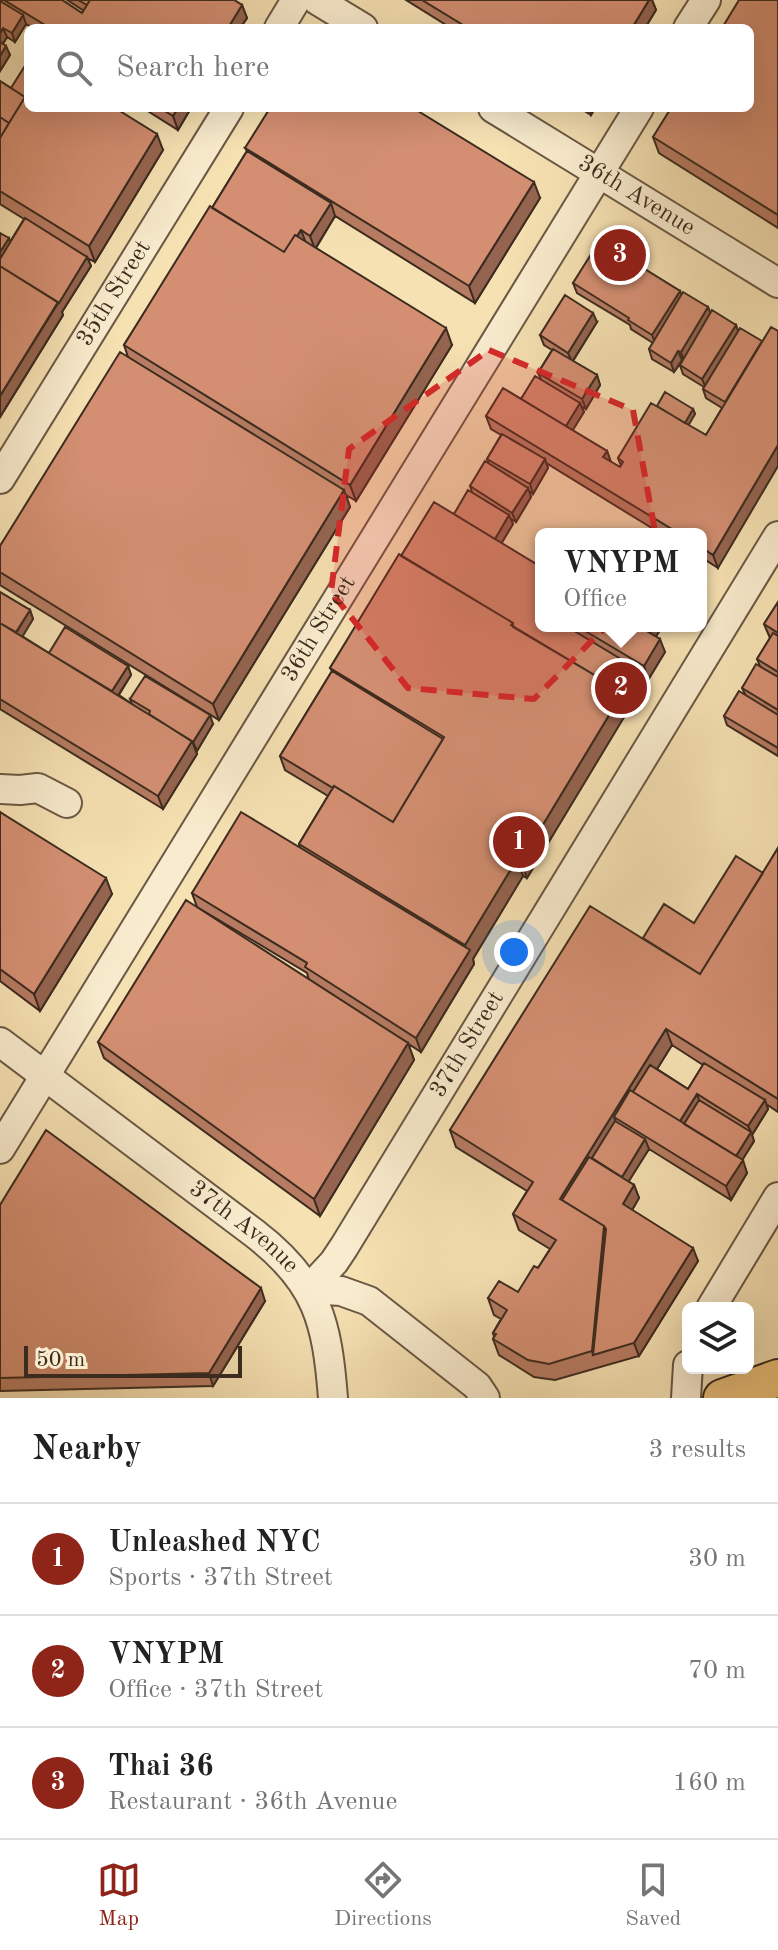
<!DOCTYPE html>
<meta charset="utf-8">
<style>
:root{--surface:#fff;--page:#f2f2f2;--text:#222;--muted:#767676;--line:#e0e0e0;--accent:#8f2418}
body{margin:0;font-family:"Old Standard TT",serif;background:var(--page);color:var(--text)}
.controls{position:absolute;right:24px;bottom:24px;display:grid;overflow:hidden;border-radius:12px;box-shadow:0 8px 32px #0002}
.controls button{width:72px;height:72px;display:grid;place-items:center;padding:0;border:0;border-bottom:2px solid var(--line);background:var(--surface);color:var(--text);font:40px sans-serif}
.scale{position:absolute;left:24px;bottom:20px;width:218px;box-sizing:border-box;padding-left:8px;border:4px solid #3c2b1f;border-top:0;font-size:22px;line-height:28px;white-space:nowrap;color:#3c2b1f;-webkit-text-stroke:6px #f9ecce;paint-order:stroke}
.you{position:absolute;left:514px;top:952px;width:28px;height:28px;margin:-20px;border:6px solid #fff;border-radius:50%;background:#1a73e8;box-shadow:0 0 0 12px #1a73e833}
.badge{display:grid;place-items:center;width:52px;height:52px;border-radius:50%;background:var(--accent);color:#fff;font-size:26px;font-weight:700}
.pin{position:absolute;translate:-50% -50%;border:4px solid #fff;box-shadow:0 2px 8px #0006}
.popup{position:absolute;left:535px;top:528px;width:172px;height:104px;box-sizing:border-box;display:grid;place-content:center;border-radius:12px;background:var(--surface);filter:drop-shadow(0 2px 6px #0005);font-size:26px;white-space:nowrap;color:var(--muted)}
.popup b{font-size:30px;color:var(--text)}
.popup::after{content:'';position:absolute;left:50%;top:100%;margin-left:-16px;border:16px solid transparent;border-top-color:var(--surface)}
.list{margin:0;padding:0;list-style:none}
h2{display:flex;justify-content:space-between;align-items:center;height:104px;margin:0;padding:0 32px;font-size:34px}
h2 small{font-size:26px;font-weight:400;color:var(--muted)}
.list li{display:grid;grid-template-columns:52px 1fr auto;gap:24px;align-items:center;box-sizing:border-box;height:112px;padding:0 32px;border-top:2px solid var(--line)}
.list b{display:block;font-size:30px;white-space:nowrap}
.list p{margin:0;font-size:26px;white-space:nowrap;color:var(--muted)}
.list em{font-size:26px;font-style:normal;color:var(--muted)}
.icon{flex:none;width:44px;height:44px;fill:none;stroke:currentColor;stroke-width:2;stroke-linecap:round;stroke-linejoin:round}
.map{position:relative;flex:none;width:778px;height:1398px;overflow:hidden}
.search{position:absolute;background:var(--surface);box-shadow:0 8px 32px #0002;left:24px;right:24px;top:24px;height:88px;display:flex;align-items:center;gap:20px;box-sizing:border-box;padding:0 28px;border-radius:12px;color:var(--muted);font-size:30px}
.sheet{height:440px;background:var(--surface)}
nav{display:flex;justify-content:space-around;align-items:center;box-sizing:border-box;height:112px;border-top:2px solid var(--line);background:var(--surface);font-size:22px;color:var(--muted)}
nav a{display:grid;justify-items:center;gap:4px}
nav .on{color:var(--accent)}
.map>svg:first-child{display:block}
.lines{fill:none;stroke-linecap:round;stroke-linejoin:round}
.minor-casing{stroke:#6a5844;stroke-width:32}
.major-casing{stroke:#3c2b1f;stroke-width:40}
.minor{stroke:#f9ecce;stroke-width:28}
.major{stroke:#ebc07a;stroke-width:36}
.wall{fill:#b67b62;stroke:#3c2b1f;stroke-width:2;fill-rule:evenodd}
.shaded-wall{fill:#946450;stroke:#3c2b1f;stroke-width:2}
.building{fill:#d48f72;stroke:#3c2b1f;stroke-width:2}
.marked{fill:#d62828;fill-opacity:0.2;stroke:#d62828;stroke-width:6;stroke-dasharray:16 10;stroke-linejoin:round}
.labels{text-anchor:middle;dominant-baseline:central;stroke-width:8;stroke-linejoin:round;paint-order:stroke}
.street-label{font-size:24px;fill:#3c2b1f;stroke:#f9ecce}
</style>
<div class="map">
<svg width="778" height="1398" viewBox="0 0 778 1398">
<rect width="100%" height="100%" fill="#f6e1b3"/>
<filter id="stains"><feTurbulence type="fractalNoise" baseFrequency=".0025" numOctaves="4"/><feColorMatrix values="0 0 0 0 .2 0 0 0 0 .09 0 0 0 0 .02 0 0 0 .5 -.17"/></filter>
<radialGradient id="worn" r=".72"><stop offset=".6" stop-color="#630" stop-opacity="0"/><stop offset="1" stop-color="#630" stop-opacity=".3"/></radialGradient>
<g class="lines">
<g class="minor-casing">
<g id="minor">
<path d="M317,0L363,28"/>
<path d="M279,28L296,0"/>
<path d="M688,28L706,0"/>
<path id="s1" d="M493,108L778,283"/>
<path id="s2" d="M0,479L229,108"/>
<path d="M0,789L20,790L38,788L67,803"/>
<path id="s3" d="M0,1042L254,1233C318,1282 327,1322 333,1398"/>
<path id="s4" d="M0,1149L639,108"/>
<path id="s5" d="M309,1289L334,1262L344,1247L778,536"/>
<path d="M309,1289L341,1291L369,1301L477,1386L485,1398"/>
<path d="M711,1308L778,1197"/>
<path d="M686,1398L688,1365"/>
</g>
</g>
<g class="major-casing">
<path id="major" d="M722,1398L778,1378"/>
</g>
<use href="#minor" class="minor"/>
<use href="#major" class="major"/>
</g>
<path class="wall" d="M0,0H62L82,13L84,11L67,0H234L242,5L247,18L240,28H33L26,24L15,42L7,37L3,44L10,55L0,71Z
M406,0H652L656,10L645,28H451Z
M778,0V228L659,153L653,137Z
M0,81L11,88L163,150L95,262L87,258L91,266L62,312L63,315L0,417V233L10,242L24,219L0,204Z
M143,108H191L178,130Z
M580,108H595L591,115Z
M245,148L540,198L475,303L335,216L316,248L452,345L356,501L346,495L350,507L219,720L0,585V546L128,357L124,345L212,208L247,151Z
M632,249L636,258L633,262L680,291L681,295L708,307L710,313L736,325L738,332L718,568L701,557V534H653L655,530L546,463L548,468L533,494L529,491L531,497L516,522L511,519L513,524L501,543L541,567V626H666L664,628L662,627L656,636L665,652L648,680L641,675L644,683L527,878L523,876L473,959L474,964L421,1052L384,1028L408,1043L414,1060L320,1216L104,1058L98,1042L309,980L307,973L197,907L192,893L300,848L299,844L328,796L285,770L280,756L332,671L330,668L401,556L454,514L472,492L470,486L489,464L487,459L501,435L491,429L486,416L521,399L541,379L538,373L552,350L544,345L540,335L597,322L573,361L597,375L600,385L586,409L581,406L584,412L572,430L607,451L611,462L620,467L621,466L618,458L657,406L693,409L695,414L688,425L706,435L722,408L706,398L703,389L704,387L683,374L680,365L683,360L674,372L652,359L649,349L653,343L631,329L630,325L577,293L573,283Z
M0,592L30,610L33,619L22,636L49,653L128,666L131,675L119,695L132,704L130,699L213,724L197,751L196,750L197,754L163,809L0,709Z
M778,602V756L727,725L724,716L745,694L742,688L760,666L757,659L770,638L764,624Z
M0,812L112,894L40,1011L0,981Z
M778,848V1112L766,1104L768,1109L752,1135L754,1141L742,1160L747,1173L731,1200L649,1149L628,1181L634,1185L639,1198L632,1210L698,1261L639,1356L555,1380L534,1377L499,1355L493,1339L494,1337L493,1333L501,1319L494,1315L488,1298L518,1292L538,1268L550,1249L519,1230L513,1214L527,1191L456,1147L450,1130L643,938L694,923L763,873ZM672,1045L703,1065L688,1089L657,1069Z
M0,1205L265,1301L213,1386L0,1391Z"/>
<path class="shaded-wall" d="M649,0H652L656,10L645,28H632Z
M242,5L247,18L240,28H228Z
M23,15L26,24L15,42L12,33Z
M3,28L7,37L2,45L0,40V33Z
M6,46L10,55L0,71V56Z
M178,108H191L178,130L173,116Z
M589,108H595L591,115Z
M157,134L163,150L95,262L89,246Z
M534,182L540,198L475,303L469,286Z
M331,203L335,216L315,249L310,236Z
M301,230L306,243L286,255Z
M9,238L14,252L0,269V252Z
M632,249L636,258L630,267L627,258Z
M87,257L91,266L62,312L63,315L0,417V396Z
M680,291L683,300L656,345L652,335Z
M708,307L712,317L684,361L681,352Z
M593,313L597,322L572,362L568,353Z
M736,325L739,334L706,388L702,379Z
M446,328L452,345L356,501L350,485Z
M678,351L682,360L674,372L671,363Z
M597,375L600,385L586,409L582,399Z
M580,403L584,412L568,438L564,429Z
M693,409L695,414L684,433L682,428Z
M778,445V466L718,568L713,555Z
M607,451L612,465L603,457Z
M545,459L548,468L533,494L530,484Z
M528,488L531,497L516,522L512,513Z
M344,490L350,507L219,720L213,704Z
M509,515L513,524L497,551L493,542Z
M30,610L33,619L18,644L15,635Z
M653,626L662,627L651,644L648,635Z
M660,639L665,652L648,680L644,666Z
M128,666L131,675L115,700L112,691Z
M639,670L644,683L629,709L624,696Z
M623,692L629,709L527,878L521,861Z
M210,715L213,724L197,751L193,742Z
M192,741L197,754L163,809L158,796Z
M517,859L523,876L473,959L474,964L421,1052L416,1038L468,953L465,945Z
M106,878L112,894L40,1011L34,994Z
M666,1029L672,1045L639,1098L614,1117L619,1130L571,1208L560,1199Z
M408,1043L414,1060L320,1216L314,1199Z
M697,1094L700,1103L685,1127L679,1123Z
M765,1100L768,1109L752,1135L754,1141L738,1167L735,1158L751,1132L748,1126Z
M645,1139L649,1149L624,1189L621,1179Z
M743,1160L747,1173L731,1200L726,1186Z
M634,1185L639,1198L628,1217L623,1204Z
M604,1226L610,1243L593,1355L592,1351Z
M693,1248L698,1261L639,1356L634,1343Z
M261,1288L265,1301L213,1386L209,1373Z"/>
<path class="building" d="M4,0H62L82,13L90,0H234L242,5L228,28H50Z
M78,0H90L87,5Z
M422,0H649L632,28H468Z
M739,0H778V215L653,137L671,108H750V28H722Z
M0,1L23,15L12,33L3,28L0,33Z
M0,42L6,46L0,56Z
M28,61V92L25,97L11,88Z
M0,81L25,97L9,123L0,117Z
M28,92V108H115L157,134L89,246L0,191V138Z
M160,108H178L173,116Z
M270,108H413L534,182L469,286L245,148Z
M0,117L9,123L0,138Z
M247,151L331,203L310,236L301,230L297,236L295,235L284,252L212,208Z
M210,206L284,252L295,235L446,328L350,485L124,345Z
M25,218L87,257L59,303L0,266V259Z
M605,232L632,249L627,258L680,291L652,335L628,320L629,318L573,283Z
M0,233L9,238L0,252Z
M0,266L58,302L0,396Z
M683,292L708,307L681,352L678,351L671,363L649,349Z
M565,295L593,313L568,353L540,335Z
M712,310L736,325L702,379L680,365Z
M771,327L778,331V445L713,555L701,547V534H680L486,416L503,388L607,451L603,457L620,467L623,462L618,458L651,403L706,435Z
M740,328L762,341L725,402L703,389Z
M553,349L597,375L582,399L538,373Z
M120,352L344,490L213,704L0,572V546Z
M535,376L580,403L566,426L521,399Z
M665,392L693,409L685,423L657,406Z
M502,434L545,459L530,484L487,459Z
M485,461L528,488L512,513L470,486Z
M468,490L509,515L495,539L454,514Z
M434,502L541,567V604L538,609L541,611V626H566L639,670L624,696L623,692L513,627V623L401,556Z
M656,529L665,534H653Z
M399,554L513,623L511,625L623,692L521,861L517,859L465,945L299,844L334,786L393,822L444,737L330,668Z
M0,592L30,610L16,632L0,623Z
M778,602V633L764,624Z
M0,623L192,741L158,796L0,699Z
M577,626H639L660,639L644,666Z
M639,626H653L650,633Z
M65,627L128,666L112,691L49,653Z
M773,633L778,636V672L757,659Z
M756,664L778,677V710L742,688Z
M332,671L443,739L393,822L334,786L333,788L280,756Z
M145,676L210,715L193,742L149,714L150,711L130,699Z
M739,691L778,715V748L724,716Z
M0,812L106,878L34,994L0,969Z
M241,812L470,950L416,1038L305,967L307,963L192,893Z
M778,848V1099L666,1029L560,1199L604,1226L592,1351L549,1364L528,1360L493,1339L496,1334L493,1333L507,1310L488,1298L499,1281L518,1292L534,1266L538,1268L556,1240L513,1214L533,1182L450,1130L590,906L700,974Z
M736,856L763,873L700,974L643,938L664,904L694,923Z
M186,900L408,1043L314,1199L98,1042Z
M704,1063L765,1100L748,1126L697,1094L680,1121L633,1092L650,1065L688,1089Z
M630,1090L743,1160L726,1186L614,1117Z
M699,1100L751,1132L736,1156L684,1124Z
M615,1121L645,1139L622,1177L592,1158Z
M46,1130L261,1288L209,1373L0,1378V1205Z
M589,1157L634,1185L623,1204L693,1248L634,1343L593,1355L606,1229L604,1226L562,1200Z"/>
<path class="marked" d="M489,350L633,410L662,570L534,699L408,688L331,592L349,449Z"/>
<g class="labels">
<g class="street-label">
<text stroke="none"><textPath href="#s1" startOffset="168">36th Avenue</textPath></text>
<text stroke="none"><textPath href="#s2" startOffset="218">35th Street</textPath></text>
<text stroke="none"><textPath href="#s4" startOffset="610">36th Street</textPath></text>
<text stroke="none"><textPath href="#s5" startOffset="292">37th Street</textPath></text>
<text stroke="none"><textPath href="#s3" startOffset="306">37th Avenue</textPath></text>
</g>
</g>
<rect width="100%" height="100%" filter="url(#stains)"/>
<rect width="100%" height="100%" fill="url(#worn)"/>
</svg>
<div class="controls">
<button><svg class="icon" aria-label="layers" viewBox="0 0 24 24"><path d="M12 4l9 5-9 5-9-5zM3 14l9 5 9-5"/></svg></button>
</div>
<div class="scale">50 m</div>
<div class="you"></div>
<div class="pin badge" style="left:519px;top:842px">1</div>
<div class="pin badge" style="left:621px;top:688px">2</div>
<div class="popup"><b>VNYPM</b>Office</div>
<div class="pin badge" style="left:620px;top:255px">3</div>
<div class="search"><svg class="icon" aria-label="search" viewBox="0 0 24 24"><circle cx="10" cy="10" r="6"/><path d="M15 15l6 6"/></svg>Search here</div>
</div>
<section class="sheet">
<h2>Nearby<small>3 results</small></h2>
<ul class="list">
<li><span class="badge">1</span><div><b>Unleashed NYC</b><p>Sports · 37th Street</p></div><em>30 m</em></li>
<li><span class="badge">2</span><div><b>VNYPM</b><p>Office · 37th Street</p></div><em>70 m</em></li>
<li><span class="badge">3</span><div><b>Thai 36</b><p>Restaurant · 36th Avenue</p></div><em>160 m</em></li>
</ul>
</section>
<nav>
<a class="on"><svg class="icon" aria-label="map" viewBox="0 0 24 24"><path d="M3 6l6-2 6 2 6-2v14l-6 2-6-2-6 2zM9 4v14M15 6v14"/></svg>Map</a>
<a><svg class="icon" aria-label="directions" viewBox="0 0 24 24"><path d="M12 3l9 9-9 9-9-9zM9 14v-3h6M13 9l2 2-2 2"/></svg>Directions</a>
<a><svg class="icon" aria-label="saved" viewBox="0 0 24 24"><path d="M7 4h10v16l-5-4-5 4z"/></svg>Saved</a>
</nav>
